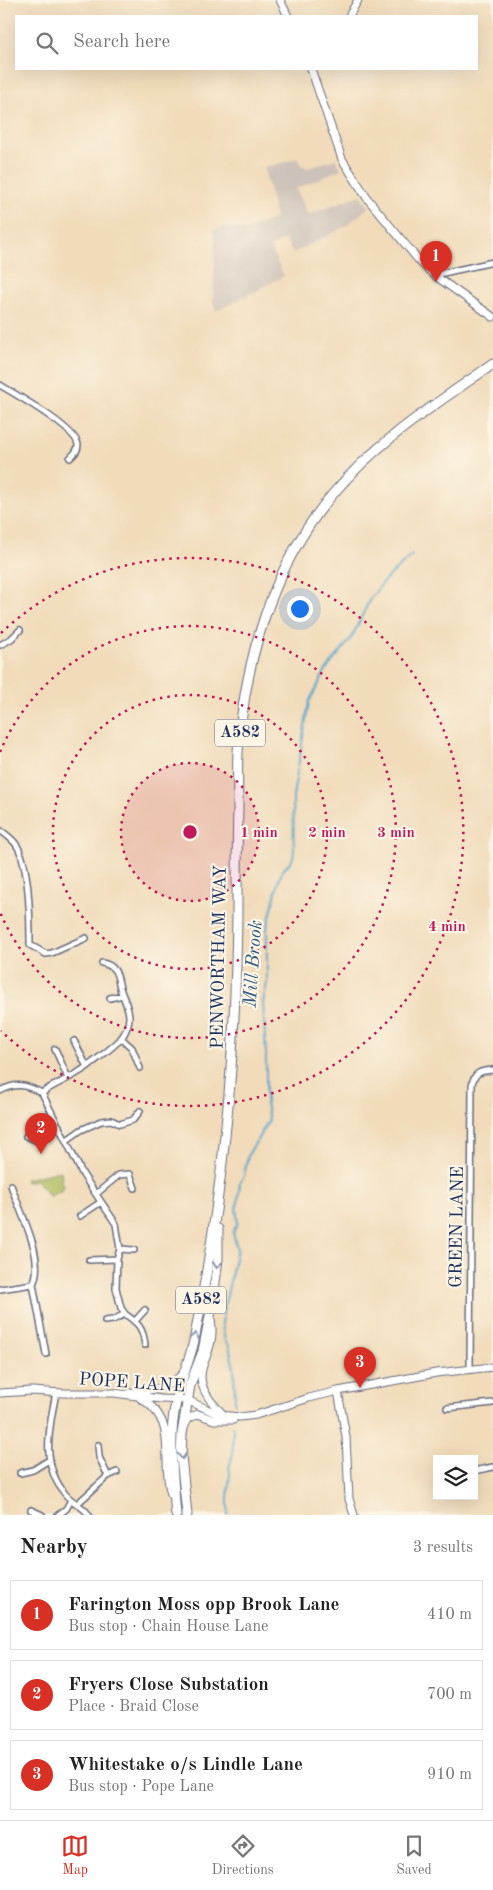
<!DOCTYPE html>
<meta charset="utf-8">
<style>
:root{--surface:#fff;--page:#f6f6f6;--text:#222;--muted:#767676;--line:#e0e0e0;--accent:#d93025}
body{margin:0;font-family:"Old Standard TT",serif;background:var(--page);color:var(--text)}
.controls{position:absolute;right:15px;bottom:15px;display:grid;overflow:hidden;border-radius:0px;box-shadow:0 5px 20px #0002}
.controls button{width:45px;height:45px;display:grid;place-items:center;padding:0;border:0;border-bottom:1px solid var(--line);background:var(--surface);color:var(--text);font:25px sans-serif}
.you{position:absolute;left:299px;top:608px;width:18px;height:18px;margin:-12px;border:4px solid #fff;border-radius:50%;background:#1a73e8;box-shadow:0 0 0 8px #1a73e833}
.badge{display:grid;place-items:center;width:32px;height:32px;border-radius:50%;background:var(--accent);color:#fff;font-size:16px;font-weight:700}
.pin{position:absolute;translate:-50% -41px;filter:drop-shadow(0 1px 2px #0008)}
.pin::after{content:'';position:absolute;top:26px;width:18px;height:15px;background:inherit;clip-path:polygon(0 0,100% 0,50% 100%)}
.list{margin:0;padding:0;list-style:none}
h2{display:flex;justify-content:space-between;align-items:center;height:65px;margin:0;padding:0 20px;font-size:21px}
h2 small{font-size:16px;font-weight:400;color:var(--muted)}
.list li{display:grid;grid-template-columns:32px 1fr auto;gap:15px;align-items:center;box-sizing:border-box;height:70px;margin:0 10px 10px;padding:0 10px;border:1px solid var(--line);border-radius:0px}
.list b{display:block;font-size:19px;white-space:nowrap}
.list p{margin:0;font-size:16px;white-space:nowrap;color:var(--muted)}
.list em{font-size:16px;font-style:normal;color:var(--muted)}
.icon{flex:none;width:28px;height:28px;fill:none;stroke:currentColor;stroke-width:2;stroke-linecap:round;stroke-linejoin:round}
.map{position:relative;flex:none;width:493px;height:1515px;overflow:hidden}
.search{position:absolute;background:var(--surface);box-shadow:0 5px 20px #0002;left:15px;right:15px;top:15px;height:55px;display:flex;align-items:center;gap:12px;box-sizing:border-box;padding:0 18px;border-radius:0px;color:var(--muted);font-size:19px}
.sheet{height:305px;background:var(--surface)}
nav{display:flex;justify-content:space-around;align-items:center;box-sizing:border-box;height:70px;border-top:1px solid var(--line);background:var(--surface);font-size:14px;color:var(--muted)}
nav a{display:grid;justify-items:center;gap:2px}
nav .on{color:var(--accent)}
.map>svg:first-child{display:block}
.industrial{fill:#cdc2b9}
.green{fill:#aebc5e;stroke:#64765e}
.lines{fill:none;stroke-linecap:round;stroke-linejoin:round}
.stream{stroke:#4ea4ca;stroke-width:2}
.minor-casing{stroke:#666b7e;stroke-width:8}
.tertiary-casing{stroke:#666b7e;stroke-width:9}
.trunk-casing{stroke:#666b7e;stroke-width:11}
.minor{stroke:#fff;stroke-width:5}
.tertiary{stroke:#fff;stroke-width:7}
.trunk{stroke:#fff;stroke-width:9}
.oneway{stroke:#8d97ae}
.ring{fill:none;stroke:#c2185b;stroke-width:2.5;stroke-dasharray:2.5 5}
.labels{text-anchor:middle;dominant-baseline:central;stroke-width:4.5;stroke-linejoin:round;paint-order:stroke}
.shield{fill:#fcf5e5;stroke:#5e6a86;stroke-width:1}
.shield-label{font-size:16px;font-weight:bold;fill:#1b2f5e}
.street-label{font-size:18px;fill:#1b2f5e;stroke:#fcf5e5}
.water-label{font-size:19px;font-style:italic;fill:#2d5884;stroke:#fcf5e5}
.centre{fill:#c2185b;stroke:#fcf5e5;stroke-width:2.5}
.ring-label{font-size:15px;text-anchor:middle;font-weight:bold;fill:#c2185b;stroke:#fcf5e5;stroke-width:4.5;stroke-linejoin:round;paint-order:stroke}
</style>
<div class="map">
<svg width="493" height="1515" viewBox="0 0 493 1515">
<rect width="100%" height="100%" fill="#fcf5e5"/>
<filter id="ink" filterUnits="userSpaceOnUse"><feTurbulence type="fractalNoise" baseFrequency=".02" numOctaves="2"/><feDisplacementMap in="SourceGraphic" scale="10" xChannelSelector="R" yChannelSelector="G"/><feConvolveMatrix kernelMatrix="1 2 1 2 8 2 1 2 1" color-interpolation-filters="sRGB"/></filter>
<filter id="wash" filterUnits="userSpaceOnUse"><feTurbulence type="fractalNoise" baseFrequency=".0096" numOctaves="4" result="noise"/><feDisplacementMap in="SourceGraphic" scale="20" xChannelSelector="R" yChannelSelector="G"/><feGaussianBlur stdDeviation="1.12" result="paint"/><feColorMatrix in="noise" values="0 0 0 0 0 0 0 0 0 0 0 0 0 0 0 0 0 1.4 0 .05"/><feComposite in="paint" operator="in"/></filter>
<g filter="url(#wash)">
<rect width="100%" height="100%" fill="#f1dbba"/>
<path class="industrial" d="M298,158L302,166L308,168L336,159L341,169L296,189L308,215L360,195L369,207L346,226L293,253L285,239L270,247L284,276L217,311L213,303L216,241L213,230L224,227L246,230L276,218L264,168Z"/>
<path class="green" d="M61,1171L63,1190L49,1196L37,1180L26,1182L25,1179Z"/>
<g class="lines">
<path class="stream" d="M235,1404L234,1369L229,1346L225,1341L222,1325L223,1313L237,1249L233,1232L238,1222L236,1209L238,1202L240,1182L244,1176L248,1155L269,1120L266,1103V1054L263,1003L267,983V929L279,879L283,870L292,860L294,853L293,796L309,702L326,670L352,637L370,599L385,580L412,555
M228,1515V1497L230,1472L229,1469L233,1453V1427"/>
</g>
</g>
<g filter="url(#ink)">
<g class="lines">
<g class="minor-casing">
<path id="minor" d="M434,275L493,262
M0,385C15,394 77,429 78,445C78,451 74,454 70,458
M0,645L11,639L20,630
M0,830C5,834 11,838 15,843C30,861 30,921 30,945L46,954L52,953L86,938
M110,998L122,995
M121,1038L132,1048L140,1068
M74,1041L87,1067
M55,1049L68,1078
M0,1091C17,1082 26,1085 42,1093L83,1175L116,1224L120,1249L117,1259L116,1288L121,1308L125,1314L113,1320L105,1321
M42,1093C54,1084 67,1080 79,1072C88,1067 114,1046 121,1039C125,1033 129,1024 129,1017C129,1007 123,998 120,988C117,975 117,966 102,963
M26,1136L38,1141L59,1126
M67,1140L81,1130L101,1121L111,1120L120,1124L133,1120L140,1111
M11,1185C19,1211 46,1258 33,1284L46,1354
M96,1194L119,1175L130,1174L135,1188
M80,1216L101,1202
M120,1249L134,1250
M89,1260L117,1259
M0,1289L33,1284
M125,1314C139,1324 143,1328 145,1345
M135,1321L145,1310
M470,1370L472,1085C474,1072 481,1071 493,1070
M56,1393C49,1428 40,1465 66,1495C73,1503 83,1506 89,1515
M447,1408L493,1403
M474,1471L493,1467
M20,1473L33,1470L49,1460
M108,1476L117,1472
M78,1503L108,1476L99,1457L98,1445
M31,1510L42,1515
M58,1515L66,1509L71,1500"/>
</g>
<g class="tertiary-casing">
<path id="tertiary" d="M280,0L288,16
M349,16L358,0
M311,69L342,159L367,198L420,262L434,275L493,317
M211,1319C219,1363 177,1370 223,1414
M338,1391L346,1437L349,1499L354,1515
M0,1393L32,1391L63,1393H114L161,1399L187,1400L220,1415L240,1417L256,1415L309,1398L338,1391L436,1373L493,1367
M129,1393C151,1389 167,1391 183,1373
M140,1398C180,1421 160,1459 171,1494
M185,1426L188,1419L198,1414L214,1420H233"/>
</g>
<g class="trunk-casing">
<path id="trunk" d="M176,1515C173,1477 168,1440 176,1402C180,1379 191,1359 195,1336C208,1270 218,1203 225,1136C233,1063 236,989 237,916C237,880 237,844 238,808C238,790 237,770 238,752C245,660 272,566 332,495C377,441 436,404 493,364
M187,1515L181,1456L182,1434L190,1385L203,1351L212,1306L218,1259V1229"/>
</g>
<use href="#minor" class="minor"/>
<use href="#tertiary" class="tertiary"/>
<use href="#trunk" class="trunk"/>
</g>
<defs><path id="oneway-chevron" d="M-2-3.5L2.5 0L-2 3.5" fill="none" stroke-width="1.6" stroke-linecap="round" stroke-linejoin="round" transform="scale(1.25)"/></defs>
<g class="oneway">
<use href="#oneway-chevron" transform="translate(217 1265) rotate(95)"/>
<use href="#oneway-chevron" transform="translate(195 1336) rotate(-79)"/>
<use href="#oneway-chevron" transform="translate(182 1456) rotate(89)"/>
</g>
</g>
<circle cx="190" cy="832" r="69" fill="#c2185b" fill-opacity=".12"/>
<g class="ring">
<circle cx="190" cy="832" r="69"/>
<circle cx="190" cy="832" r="137"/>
<path d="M0 752A206 206 0 1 1 0 912"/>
<path d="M1 633A274 274 0 1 1 1 1031"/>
</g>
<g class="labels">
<g class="shield">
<rect x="215" y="719.5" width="50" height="27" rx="4"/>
<rect x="176" y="1286.5" width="50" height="27" rx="4"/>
</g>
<g class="shield-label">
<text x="240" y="733">A582</text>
<text x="201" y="1300">A582</text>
</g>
<g class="street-label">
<text transform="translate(219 957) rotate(-89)">PENWORTHAM WAY</text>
<text transform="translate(457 1227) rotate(-89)">GREEN LANE</text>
<text transform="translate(132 1383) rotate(4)">POPE LANE</text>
</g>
<g class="water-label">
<text transform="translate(254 964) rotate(-86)">Mill Brook</text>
</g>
</g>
<circle cx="190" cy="832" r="8" class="centre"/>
<g class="ring-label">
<text x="259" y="837">1 min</text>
<text x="327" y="837">2 min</text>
<text x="396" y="837">3 min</text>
<text x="447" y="931">4 min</text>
</g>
</svg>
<div class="controls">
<button><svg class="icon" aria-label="layers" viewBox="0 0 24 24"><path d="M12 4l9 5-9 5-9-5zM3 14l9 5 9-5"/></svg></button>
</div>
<div class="you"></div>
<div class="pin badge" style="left:436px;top:282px">1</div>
<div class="pin badge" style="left:41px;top:1154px">2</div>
<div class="pin badge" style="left:360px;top:1388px">3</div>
<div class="search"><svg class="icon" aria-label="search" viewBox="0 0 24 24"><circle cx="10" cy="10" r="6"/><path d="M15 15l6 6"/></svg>Search here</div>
</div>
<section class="sheet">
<h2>Nearby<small>3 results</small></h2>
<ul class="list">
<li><span class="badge">1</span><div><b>Farington Moss opp Brook Lane</b><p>Bus stop · Chain House Lane</p></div><em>410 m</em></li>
<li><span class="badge">2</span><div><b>Fryers Close Substation</b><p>Place · Braid Close</p></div><em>700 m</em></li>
<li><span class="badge">3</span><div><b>Whitestake o/s Lindle Lane</b><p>Bus stop · Pope Lane</p></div><em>910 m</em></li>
</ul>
</section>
<nav>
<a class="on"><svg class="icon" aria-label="map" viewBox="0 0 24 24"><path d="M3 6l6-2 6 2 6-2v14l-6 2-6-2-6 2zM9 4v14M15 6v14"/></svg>Map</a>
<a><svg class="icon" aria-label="directions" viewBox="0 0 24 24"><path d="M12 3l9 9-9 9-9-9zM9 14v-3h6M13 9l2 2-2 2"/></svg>Directions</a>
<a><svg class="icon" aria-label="saved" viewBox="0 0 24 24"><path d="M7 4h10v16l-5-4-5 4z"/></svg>Saved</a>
</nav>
